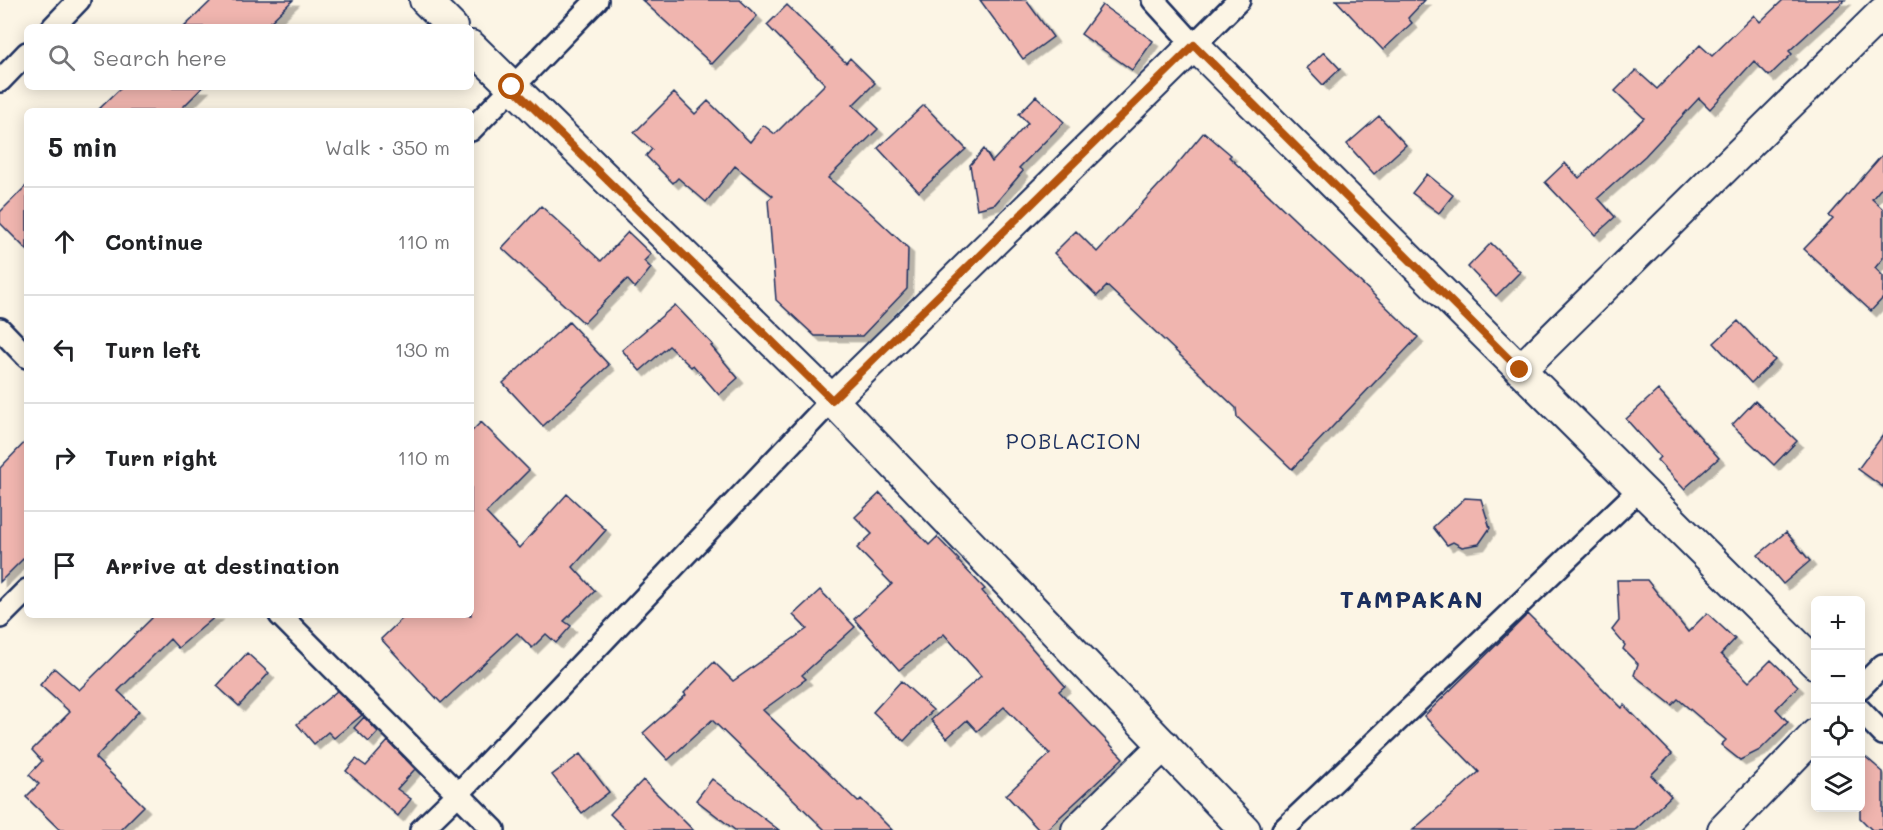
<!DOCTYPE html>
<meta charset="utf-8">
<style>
:root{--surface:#fff;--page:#f6f6f6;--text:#202124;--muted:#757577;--line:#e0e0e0}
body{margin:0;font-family:Mali,sans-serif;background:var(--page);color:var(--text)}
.controls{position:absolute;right:18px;bottom:18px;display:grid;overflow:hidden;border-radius:9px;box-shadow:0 3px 15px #0003}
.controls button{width:54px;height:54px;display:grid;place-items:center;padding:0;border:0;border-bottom:2px solid var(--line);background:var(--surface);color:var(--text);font:30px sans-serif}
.stop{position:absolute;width:18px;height:18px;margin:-14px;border:4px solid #b45309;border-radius:50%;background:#fff}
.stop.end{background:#b45309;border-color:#fff;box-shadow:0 2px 6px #0008}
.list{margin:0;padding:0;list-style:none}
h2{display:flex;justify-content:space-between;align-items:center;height:78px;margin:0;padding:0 24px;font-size:26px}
h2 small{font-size:20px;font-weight:400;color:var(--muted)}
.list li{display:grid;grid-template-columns:39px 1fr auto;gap:18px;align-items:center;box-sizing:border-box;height:108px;padding:0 24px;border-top:2px solid var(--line)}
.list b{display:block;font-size:22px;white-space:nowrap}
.list em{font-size:20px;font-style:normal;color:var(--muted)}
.icon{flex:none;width:33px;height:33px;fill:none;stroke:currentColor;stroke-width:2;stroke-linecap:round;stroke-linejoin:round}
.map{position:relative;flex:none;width:1883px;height:830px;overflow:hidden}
.search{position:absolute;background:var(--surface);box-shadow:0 3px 15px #0003;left:24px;top:24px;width:450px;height:66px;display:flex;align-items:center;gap:15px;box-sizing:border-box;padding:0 21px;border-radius:9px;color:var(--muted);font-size:22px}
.panel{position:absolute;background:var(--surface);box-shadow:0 3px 15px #0003;left:24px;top:108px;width:450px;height:510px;border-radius:9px}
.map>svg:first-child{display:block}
.building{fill:#f0b5af;stroke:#1b2f5e;stroke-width:1.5;filter:url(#shadow)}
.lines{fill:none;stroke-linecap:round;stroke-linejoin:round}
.minor-casing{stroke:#1b2f5e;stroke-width:26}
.secondary-casing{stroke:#1b2f5e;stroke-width:34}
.minor{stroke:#fcf5e5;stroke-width:21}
.secondary{stroke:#fcf5e5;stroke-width:30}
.route{stroke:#b45309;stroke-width:8}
.labels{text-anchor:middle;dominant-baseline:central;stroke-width:6;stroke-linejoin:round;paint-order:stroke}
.quarter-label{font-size:21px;letter-spacing:1.5px;fill:#1b2f5e;stroke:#fcf5e5}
.district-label{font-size:24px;font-weight:bold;letter-spacing:1.5px;fill:#1b2f5e;stroke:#fcf5e5}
</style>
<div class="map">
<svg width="1883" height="830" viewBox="0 0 1883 830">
<defs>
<filter id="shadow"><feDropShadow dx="5.5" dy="5.5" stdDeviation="0" flood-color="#0004"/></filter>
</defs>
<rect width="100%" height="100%" fill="#fcf5e5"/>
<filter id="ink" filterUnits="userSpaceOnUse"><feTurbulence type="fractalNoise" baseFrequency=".0167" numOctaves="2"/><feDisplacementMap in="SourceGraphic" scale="12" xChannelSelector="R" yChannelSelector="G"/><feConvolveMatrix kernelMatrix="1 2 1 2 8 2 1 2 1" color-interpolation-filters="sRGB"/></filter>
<g filter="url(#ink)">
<path class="building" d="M212,0H293L265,27H184Z
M642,0H740L757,16L712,64Z
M980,0H1026L1053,37L1023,59Z
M1336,0H1425L1408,18L1412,23L1383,50Z
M1783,0H1845L1789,51L1792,54L1769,76L1754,61L1710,109L1699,98L1645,156L1598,198L1615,217L1595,235L1545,182L1565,163L1579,178L1644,118L1615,91L1636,70L1657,89L1700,45L1712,56L1754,15L1760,22Z
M787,5L846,63L850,58L875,83L853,105L878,129L828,178L863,206L908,248L907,289L862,336H815L776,300L768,200L773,196L735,166L706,202L678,178L673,183L646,156L652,149L634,133L674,93L695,114L708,101L750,142L763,125L775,134L825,84L767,25Z
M1102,5L1153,41L1132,70L1081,34Z
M1324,52L1340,69L1323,85L1307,68Z
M122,87H203L179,111H97Z
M1036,96L1064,122L1019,168L1023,171L995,204L977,209L970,165L984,149L992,162L1028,123L1019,114Z
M924,105L966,149L919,192L878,148Z
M1379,116L1406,145L1374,174L1347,144Z
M1204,132L1231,155L1229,157L1418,337L1292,469L1237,417L1236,408L1107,286L1097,296L1054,253L1076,231L1097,252L1170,173Z
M1883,154V186L1872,199L1883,209V258L1875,268L1883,276V298L1871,311L1804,249L1833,219L1829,216Z
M1427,174L1453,195L1439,213L1412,193Z
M27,185V250L0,223V212Z
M541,206L601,261L628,232L651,254L644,261L651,268L635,288L627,279L584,323L502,248Z
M1491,243L1520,272L1496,296L1468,267Z
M675,305L713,345L711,346L738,378L719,395L693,365L691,367L669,346L640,371L622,350Z
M1738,321L1775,360L1751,383L1714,343Z
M569,322L609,365L543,426L503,383Z
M1658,390L1719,458L1684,489L1657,460L1660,457L1626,419Z
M1755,401L1797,441L1774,465L1732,425Z
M481,422L529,470L486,513L519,548L567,494L606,530L573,567L595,591L564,621L571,626L556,643L546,634L532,648L517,633L441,703L381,639L406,615H471V432Z
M1883,435V487L1858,469Z
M27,440V555L0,582V468Z
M880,493L929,545L937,537L959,560L958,561L985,589L982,591L1065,686L1059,691L1123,758L1046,830H1039L1006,795L1050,754L1004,707L977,731L967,720L947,738L931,720L981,676L944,634L899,670L854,619L892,584L857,548L872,534L855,517Z
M1465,498L1481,499L1490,528L1479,544L1462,547L1453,542L1447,545L1433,527Z
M1786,532L1810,561L1783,584L1758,555Z
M1617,580H1647L1688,632L1707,613L1735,639L1721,654L1749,682L1771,660L1798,686L1776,709L1788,722L1760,750L1740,760L1721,745L1726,740L1678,699L1672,705L1634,675L1638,664L1623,649L1625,645L1612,630L1619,621Z
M820,590L855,627L802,675L806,679L763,710L858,802L861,799L892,830H825L712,720L668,760L643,733L686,695L684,693L714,662L733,681L807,629L793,615Z
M1528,614L1622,708L1624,705L1672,754L1651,775L1671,796L1635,830H1413L1479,772L1424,716Z
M149,615H217L178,648L170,639L118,691L139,711L95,758L144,806L120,830H60L26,797L39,784L29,775L42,761L32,750L70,712L40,685L54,668L79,690L152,618Z
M247,653L269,673L239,706L217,686Z
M901,681L933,710L904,741L873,712Z
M337,691L362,715L334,738L328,732L314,744L297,724Z
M364,717L378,732L369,742L354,728Z
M388,741L415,769L397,789L411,799L398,816L346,771L356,759L366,766Z
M1860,752L1883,772V830H1872L1860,818Z
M580,754L609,792L582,813L552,775Z
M712,779L779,830H735L696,800Z
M643,780L693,830H626L610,814Z"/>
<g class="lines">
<g class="minor-casing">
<path id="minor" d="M1153,0L1194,45L1239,0
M53,27L79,0
M0,81L27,53
M471,130L597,0
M0,329L27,357
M280,615L494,830
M0,617L27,590
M1860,688L1883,665
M1860,710L1883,734
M421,830L459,793L832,400
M1283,830L1640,489"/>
</g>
<g class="secondary-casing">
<path id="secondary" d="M425,0L452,27
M471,46L832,400L1245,830
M1520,370L1883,12
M832,400L1194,45L1816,664
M1077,830L1164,745
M1723,830L1816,734"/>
</g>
<use href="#minor" class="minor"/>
<use href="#secondary" class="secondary"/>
</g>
</g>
<g class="lines" filter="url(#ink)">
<path class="route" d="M512,87L832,400L1194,45L1520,370"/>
</g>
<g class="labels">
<g class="quarter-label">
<text x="1074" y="440">POBLACION</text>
</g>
<g class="district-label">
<text x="1412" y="598">TAMPAKAN</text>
</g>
</g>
</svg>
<div class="controls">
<button>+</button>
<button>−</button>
<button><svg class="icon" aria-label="locate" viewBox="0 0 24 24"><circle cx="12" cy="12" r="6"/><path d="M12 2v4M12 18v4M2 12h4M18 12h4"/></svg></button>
<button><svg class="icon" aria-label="layers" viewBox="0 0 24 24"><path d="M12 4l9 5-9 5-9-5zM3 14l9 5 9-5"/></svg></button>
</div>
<div class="stop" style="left:512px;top:87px"></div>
<div class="stop end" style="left:1520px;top:370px"></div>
<div class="search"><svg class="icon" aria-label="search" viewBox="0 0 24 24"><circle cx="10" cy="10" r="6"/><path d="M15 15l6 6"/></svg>Search here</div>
<section class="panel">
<h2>5 min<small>Walk · 350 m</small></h2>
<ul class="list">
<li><svg class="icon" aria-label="ahead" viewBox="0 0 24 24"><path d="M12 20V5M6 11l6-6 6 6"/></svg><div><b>Continue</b></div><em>110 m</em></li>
<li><svg class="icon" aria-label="left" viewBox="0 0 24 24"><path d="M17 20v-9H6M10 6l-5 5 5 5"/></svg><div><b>Turn left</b></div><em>130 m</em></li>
<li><svg class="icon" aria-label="right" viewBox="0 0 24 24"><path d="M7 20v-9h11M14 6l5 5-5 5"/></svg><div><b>Turn right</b></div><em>110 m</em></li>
<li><svg class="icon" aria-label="arrive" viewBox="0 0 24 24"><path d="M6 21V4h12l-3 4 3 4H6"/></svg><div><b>Arrive at destination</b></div></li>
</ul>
</section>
</div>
